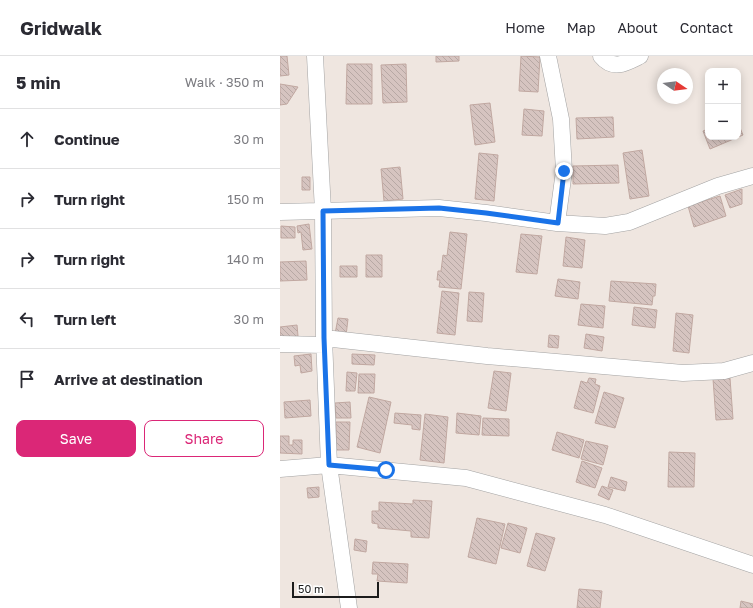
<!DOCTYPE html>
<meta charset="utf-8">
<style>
:root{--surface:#fff;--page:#f2f2f3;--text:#2b2b33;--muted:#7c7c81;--line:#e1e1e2;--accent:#db2777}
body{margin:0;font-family:"Golos Text",sans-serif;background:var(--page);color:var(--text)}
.controls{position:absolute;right:12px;top:12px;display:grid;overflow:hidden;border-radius:8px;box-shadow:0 2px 10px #0003}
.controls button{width:36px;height:36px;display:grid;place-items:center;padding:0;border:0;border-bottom:1px solid var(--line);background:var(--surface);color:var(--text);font:20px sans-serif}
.compass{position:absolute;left:377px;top:12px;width:36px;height:36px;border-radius:50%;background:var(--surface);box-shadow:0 2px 10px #0003;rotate:103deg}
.scale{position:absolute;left:12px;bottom:10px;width:87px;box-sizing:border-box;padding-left:4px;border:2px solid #1c1c1c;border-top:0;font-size:11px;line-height:14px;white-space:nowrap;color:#1c1c1c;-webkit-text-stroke:3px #fff;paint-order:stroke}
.stop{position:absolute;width:12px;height:12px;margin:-9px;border:3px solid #1a73e8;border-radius:50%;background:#fff}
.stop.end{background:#1a73e8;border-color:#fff;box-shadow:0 1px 4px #0008}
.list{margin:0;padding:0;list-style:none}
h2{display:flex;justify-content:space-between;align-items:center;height:52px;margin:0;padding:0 16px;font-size:17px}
h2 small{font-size:13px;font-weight:400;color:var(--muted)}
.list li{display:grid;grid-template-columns:26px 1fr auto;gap:12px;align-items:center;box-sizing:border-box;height:60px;padding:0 16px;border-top:1px solid var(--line)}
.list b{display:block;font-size:15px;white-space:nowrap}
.list em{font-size:13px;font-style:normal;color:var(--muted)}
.actions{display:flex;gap:8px;padding:12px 16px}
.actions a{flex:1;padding:9px 0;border:1px solid var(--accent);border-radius:8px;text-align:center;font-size:14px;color:var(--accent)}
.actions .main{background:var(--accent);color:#fff}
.icon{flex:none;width:22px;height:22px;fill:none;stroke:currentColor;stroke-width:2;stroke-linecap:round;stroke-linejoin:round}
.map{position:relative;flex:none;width:473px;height:552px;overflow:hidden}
header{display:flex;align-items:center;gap:24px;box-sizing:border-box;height:56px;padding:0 20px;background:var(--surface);border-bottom:1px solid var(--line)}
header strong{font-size:19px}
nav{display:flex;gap:22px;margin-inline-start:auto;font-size:14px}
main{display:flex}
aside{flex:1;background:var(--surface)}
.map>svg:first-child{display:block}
.building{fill:url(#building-back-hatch);stroke:#c1a8a1}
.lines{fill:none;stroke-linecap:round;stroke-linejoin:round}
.minor-casing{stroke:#a3a3a3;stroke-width:17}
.minor{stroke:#fff;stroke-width:16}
.route{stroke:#1a73e8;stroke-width:5}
</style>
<header>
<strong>Gridwalk</strong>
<nav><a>Home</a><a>Map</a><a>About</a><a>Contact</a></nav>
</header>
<main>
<aside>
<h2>5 min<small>Walk · 350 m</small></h2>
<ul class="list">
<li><svg class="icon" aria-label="ahead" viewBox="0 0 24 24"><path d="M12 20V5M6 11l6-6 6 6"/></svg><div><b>Continue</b></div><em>30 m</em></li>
<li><svg class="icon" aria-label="right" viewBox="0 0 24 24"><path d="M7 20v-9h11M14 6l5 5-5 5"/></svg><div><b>Turn right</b></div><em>150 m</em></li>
<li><svg class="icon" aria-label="right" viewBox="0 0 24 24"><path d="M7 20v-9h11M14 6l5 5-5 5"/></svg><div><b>Turn right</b></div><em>140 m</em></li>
<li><svg class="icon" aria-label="left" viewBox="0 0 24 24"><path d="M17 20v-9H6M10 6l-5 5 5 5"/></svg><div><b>Turn left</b></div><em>30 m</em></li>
<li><svg class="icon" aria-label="arrive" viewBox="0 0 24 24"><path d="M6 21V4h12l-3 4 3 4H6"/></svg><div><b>Arrive at destination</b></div></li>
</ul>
<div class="actions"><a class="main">Save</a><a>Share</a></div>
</aside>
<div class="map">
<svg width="473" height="552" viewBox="0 0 473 552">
<defs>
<pattern id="building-back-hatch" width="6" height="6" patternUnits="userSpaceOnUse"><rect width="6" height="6" fill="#d6c4c0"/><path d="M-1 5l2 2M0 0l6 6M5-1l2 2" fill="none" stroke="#b7a8a4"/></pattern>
</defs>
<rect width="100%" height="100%" fill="#efe6e0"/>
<path class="building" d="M0,0H7L9,19L0,20Z
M156,0H179V5L156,6Z
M241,0L260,1L258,36L239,35Z
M67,8H92V48H66Z
M126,8L127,46L103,47L101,9Z
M0,28L18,31L7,48L0,49Z
M210,47L215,86L195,89L190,49Z
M244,53L264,55L262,80L242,79Z
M333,61L334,81L297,83L296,62Z
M458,67L463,79L430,93L423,75L428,73V81H458Z
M362,94L369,140L350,143L343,97Z
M199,97L218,99L214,145L195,143Z
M338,109L339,127L293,128V110Z
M120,111L123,143L104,145L101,113Z
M22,121H30V134H22Z
M462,133V148L450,152L445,139Z
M440,140L446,160L414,171L408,150Z
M29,168L32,193L23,194L21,176L18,177L17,170Z
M1,170L15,171V182H1Z
M170,176L187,178L181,233L159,231L160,224H157L158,215H161L163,199L167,200Z
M241,178L262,180L257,218L236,216Z
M286,181L305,184L302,212L283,210Z
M86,199H102V221H86Z
M26,205L27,224L0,225V206Z
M60,210H77V221H60Z
M278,223L300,226L298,243L275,240Z
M331,225L376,228L375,240H373L372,249L329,245Z
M162,235L179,237L175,279L157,277Z
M189,236L204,237L202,266L187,265Z
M301,248L325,250L323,272L298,269Z
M354,251L377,254L375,272L352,269Z
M396,257L413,259L409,297L393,295Z
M58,262L68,263L66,280L55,278Z
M17,269L18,280L0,282V271Z
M306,278L324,281L322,295L304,292Z
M269,279L279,280L278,292L268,291Z
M31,298L32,315L21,317L20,309L15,310L14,300Z
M72,298L95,299L94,309L72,308Z
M214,315L231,317L226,355L208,352Z
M67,316L77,317L75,335H66Z
M79,318H95L94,337H78Z
M309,322L316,323L315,328L320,330L313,357L294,352L301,325L307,327Z
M450,322L453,363L436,364L433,323Z
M324,336L344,342L335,372L315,367Z
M89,341L111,346L100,397L77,391Z
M30,344L31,360L5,362L4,346Z
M70,346L71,362H56L55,347Z
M115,357L141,359L140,374L132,373V369L114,367Z
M177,357L201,360L199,379L176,377Z
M145,358L168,361L164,407L140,404Z
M203,362L229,363V380L202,379Z
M56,366H70L69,394H56Z
M277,376L304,384L299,402L272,394Z
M0,380H9V389H13V384H22V398L0,397Z
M306,385L328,390L323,409L301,403Z
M389,396L415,397L414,431H388Z
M302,405L322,412L315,432L296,426Z
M331,421L347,426L345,435L328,431Z
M322,430L333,434L329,444L318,439Z
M39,431V441L28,442L27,432Z
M133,444L152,445L149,482L131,481V475L98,472V468L92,467V455H99V446L133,448Z
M197,462L225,468L216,508L188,501Z
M228,467L247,472L240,497L221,492Z
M256,477L275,482L265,515L247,510Z
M75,483L87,485L86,496L74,494Z
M93,506L128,508L127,527L97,525L98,518H92Z
M299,533L322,535L320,552H297Z
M461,545L473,548V552H460Z"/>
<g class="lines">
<g class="minor-casing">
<path id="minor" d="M35,0L43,155L44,282L49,409L69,552
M268,0L281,63L284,115L277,167
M321,0C333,15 346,7 360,0
M0,156L159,152L206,157L277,167L325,170L349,166L438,130L473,120
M44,282L207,300L403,317L444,315L473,307
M0,288L44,289
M0,413L49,409L186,422L325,459L473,509"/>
</g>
<use href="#minor" class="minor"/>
</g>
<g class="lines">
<path class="route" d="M106,414L49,409L44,282L43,155L159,152L206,157L278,167L284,115"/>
</g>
</svg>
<div class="controls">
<button>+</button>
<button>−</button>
</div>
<svg class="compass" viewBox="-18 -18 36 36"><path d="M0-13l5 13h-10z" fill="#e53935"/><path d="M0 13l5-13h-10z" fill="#7c7c81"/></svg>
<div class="scale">50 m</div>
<div class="stop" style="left:106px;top:414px"></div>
<div class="stop end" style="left:284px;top:115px"></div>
</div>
</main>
